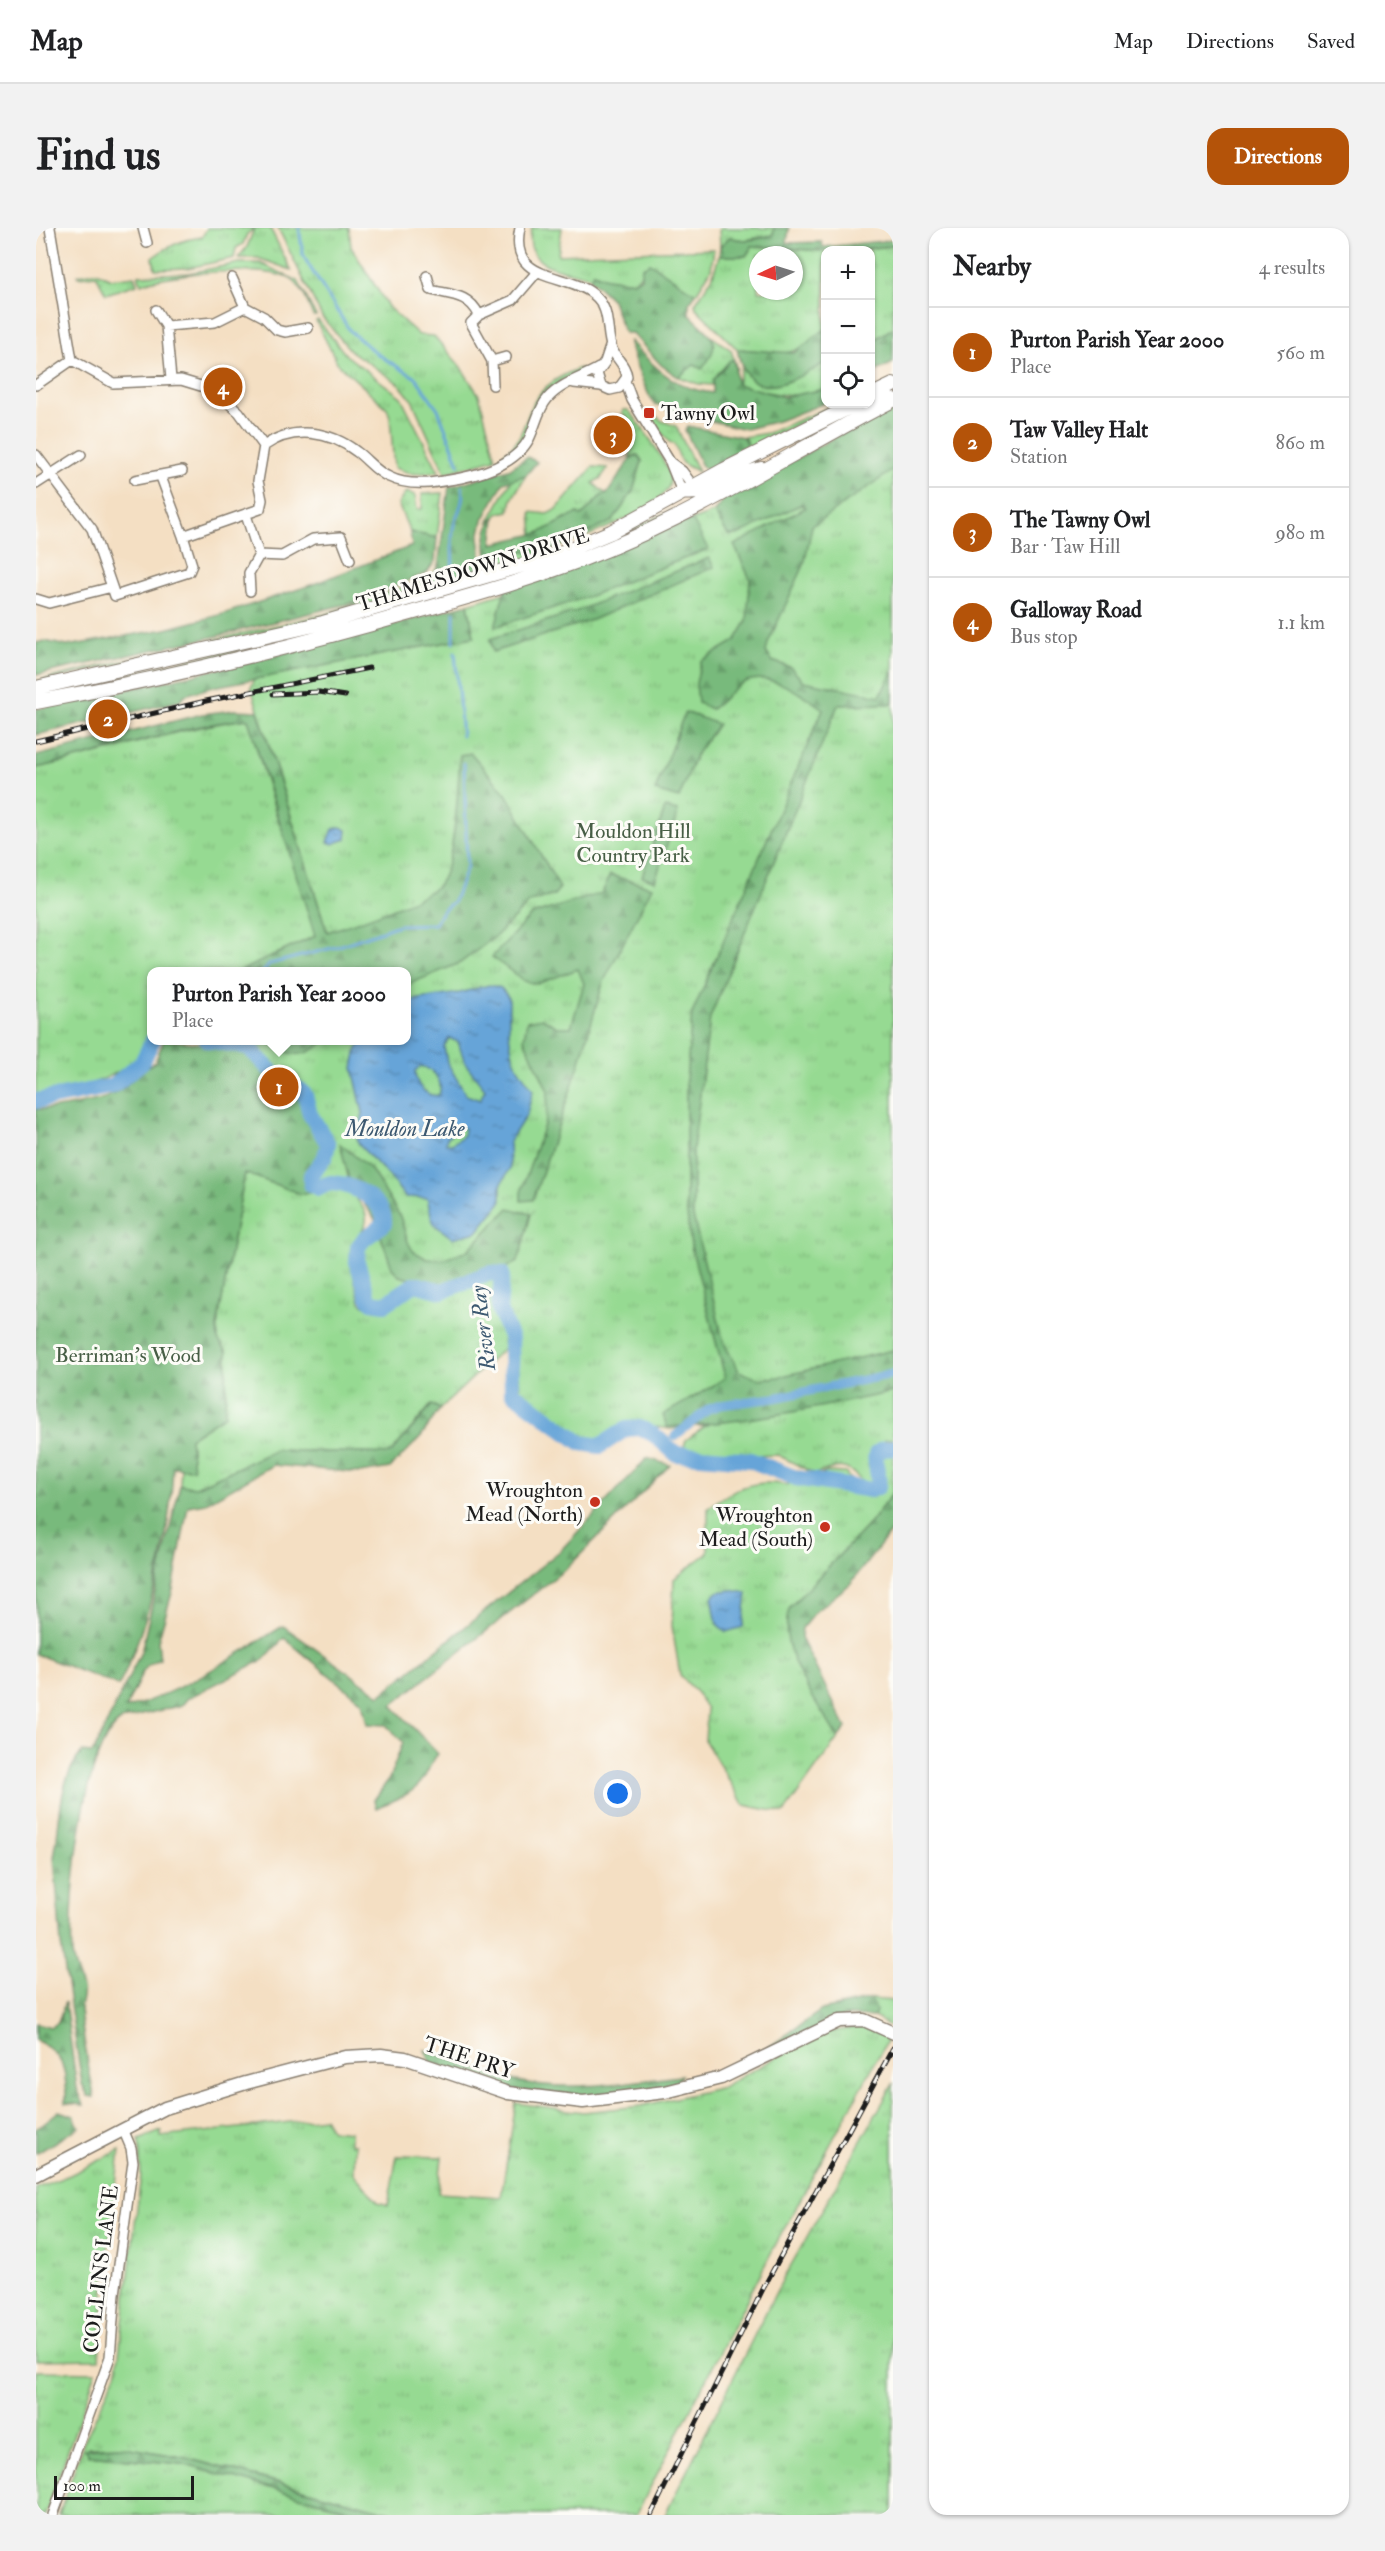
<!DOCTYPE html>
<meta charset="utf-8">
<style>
:root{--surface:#fff;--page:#f2f2f2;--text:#202124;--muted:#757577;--line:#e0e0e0;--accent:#b45309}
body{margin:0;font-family:"IM FELL Double Pica",serif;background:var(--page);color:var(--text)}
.controls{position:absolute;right:18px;top:18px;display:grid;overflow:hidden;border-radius:12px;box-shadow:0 2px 4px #0004}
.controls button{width:54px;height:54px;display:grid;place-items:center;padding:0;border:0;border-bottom:2px solid var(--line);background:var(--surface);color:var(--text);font:30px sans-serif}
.compass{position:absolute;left:713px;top:18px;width:54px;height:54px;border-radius:50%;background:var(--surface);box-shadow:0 2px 4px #0004;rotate:266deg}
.scale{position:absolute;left:18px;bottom:15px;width:140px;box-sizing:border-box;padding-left:6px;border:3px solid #1c1c1c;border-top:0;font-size:16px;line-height:21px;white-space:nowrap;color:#1c1c1c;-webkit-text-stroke:4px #fdfcf7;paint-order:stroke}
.you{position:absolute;left:582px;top:1566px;width:21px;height:21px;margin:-15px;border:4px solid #fff;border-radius:50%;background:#1a73e8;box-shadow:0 0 0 9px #1a73e833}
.badge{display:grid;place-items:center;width:39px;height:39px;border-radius:50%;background:var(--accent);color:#fff;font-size:20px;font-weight:700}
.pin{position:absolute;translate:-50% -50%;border:3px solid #fff;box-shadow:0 2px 6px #0006}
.popup{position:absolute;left:111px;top:739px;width:264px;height:78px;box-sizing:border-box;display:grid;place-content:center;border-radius:12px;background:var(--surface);filter:drop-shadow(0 2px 4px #0005);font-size:20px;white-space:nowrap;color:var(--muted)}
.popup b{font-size:22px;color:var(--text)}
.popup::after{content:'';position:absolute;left:50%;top:100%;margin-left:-12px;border:12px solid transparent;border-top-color:var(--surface)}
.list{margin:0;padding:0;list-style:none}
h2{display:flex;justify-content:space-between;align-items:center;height:78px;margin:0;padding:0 24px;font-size:26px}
h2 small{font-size:20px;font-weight:400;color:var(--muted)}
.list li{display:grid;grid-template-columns:39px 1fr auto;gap:18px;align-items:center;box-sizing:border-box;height:90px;padding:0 24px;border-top:2px solid var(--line)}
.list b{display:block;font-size:22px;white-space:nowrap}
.list p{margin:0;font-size:20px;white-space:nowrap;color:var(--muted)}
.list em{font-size:20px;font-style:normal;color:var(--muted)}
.icon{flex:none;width:33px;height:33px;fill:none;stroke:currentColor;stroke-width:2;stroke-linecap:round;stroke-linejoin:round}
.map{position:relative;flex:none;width:857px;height:2287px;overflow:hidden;border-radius:18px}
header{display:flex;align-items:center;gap:36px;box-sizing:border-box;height:84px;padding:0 30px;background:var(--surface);border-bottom:2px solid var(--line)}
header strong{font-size:28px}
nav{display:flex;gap:33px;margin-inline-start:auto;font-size:21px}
.intro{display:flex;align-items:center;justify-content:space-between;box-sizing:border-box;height:144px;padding:0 36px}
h1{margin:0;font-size:42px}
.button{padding:15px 27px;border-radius:18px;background:var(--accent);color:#fff;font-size:21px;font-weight:700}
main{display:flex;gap:36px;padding:0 36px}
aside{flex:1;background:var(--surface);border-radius:18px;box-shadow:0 2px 4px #0004}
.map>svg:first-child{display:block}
.grass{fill:url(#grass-tufts);stroke:#597b57;stroke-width:1.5;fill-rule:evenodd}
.forest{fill:url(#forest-firs);stroke:#4a6b4c;stroke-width:1.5}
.water{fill:url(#water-ripples);stroke:#41607a;stroke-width:1.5;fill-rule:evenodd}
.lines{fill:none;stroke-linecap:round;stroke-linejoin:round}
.stream{stroke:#66a4d8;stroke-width:3}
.canal{stroke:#66a4d8;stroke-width:9}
.river{stroke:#66a4d8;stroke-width:16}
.street-casing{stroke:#887e70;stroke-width:12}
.secondary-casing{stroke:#887e70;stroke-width:15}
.primary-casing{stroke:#887e70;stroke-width:16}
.street{stroke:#fff;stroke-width:9}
.secondary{stroke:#fff;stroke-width:12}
.primary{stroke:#fff;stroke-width:14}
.rail-casing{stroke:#1c1c1c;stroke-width:5}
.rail{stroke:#fdfcf7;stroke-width:3;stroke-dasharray:9;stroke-linecap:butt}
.poi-dot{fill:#c8321e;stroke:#fdfcf7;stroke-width:2}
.labels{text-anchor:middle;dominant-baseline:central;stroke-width:6;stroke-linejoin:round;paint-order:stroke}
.poi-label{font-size:21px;fill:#1c1c1c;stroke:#fdfcf7;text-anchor:end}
.street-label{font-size:21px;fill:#1c1c1c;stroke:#fdfcf7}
.park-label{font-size:21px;fill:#475e45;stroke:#fdfcf7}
.water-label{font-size:22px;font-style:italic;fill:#3d5971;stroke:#fdfcf7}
</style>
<header>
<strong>Map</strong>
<nav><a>Map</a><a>Directions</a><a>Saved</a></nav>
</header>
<div class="intro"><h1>Find us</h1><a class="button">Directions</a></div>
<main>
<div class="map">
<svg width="857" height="2287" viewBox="0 0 857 2287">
<defs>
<pattern id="grass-tufts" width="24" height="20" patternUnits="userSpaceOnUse" patternTransform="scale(1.5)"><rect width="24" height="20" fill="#96da92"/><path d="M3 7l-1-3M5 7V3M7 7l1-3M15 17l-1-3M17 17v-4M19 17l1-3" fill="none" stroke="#81ba7d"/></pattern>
<pattern id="forest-firs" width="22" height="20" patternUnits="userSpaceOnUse" patternTransform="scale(1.5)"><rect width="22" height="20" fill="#78ba7c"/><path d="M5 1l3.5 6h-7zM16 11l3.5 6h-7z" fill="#679f6b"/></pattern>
<pattern id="water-ripples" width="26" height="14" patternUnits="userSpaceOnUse" patternTransform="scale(1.5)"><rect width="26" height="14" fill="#66a4d8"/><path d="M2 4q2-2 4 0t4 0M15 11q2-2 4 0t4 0" fill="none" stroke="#5385ae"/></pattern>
</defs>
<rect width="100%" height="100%" fill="#fdfcf7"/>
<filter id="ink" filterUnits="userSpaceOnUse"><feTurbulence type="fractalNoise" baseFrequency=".0167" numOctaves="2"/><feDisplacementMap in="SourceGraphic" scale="12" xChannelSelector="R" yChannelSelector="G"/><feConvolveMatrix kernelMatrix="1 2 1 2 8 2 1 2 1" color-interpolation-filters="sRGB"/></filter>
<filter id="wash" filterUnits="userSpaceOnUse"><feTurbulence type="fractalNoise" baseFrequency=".008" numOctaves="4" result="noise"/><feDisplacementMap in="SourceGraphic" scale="24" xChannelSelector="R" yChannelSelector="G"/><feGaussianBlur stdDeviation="1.35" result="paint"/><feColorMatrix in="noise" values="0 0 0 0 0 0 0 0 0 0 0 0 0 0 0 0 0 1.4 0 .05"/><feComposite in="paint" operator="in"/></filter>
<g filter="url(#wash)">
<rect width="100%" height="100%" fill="#f4dfc3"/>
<path class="grass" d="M171,0H234L255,42L222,30H202L211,19L218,1L211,6L207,16L200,20L198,30L152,40L119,41L117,29C132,18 147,11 166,9Z
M242,0H313L315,19L353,80L383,107L398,108L424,138L443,167L460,231L409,245L376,172L363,156L315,123L286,89Z
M496,0H526L522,27L678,21L675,41L660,66L614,35L598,54L570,50L558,45L554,49C527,41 485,41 496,0Z
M683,0H738L737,7L703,13L694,9L684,18Z
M716,18L789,23V101C750,136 749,123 701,121L660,80L659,76L676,50L683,28H710ZM722,27H758V63H722Z
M857,18V100L835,114L834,22H817Z
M203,35H224L262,53L280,88H277C272,76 267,60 256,52C233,36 130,45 105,56L102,47L153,45Z
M60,44L75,51L98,48L101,56L70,66L60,47L42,49L41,47Z
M282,92L310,127L365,169L403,244L376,246L358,240L354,189L351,180L302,136L280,93Z
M675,108L695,122L701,142L697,133L682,145L677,157L662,156L642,149L679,117Z
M789,135V161C757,173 732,165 701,156L705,140L714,150L764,148Z
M544,140L546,144L525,153L508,168L487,216L470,230L467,226C486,214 487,197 496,178C506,157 524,148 544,140Z
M800,176H804L709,222L711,213L707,209L732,205Z
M857,177V1211L849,1212L837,1222L836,1255L826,1254C810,1234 801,1238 779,1246L742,1227L688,1229L647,1222L650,1212L671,1197L634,1201L601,1196L591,1197C581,1215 568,1218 549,1218L484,1164L482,1130L465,1082L466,1042L454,1046L459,1053L458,1077L465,1096L468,1120L404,1181L395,1177L354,1226L240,1222L160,1259L144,1257L145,1240L156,1241L154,1210L189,1186L191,1124L182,1112L181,1099L209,945L265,966L275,964L283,967L291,962H283L275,953L288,942L291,935L288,912L276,892L271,868L237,841L223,823L208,814L175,813L370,812V744H116L115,789L112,791C112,796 113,804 112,810C102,850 34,862 0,869V540C71,526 140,500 212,491L241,589L291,704L215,459L219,451L438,409L432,376L468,365L469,361L678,284L688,271ZM315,963L331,971L342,999C335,1006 324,1015 323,1025C321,1037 324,1062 330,1072C333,1078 341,1080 347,1079C359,1077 365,1062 377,1057L381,1059C360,1067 350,1096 324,1074C321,1057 312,1036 315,1018C317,1013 323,1008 326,1003C337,986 324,977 315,963Z
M587,182H592L599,190C609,205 635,237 634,254C631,286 495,329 465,339L463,329L471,326L522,319L577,292L597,263L606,233L602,227L593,229C602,213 600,196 586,185Z
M616,185L626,193L640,198L662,244L646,235L638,216L633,214L613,189Z
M557,239L572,240L565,250L557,255L571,267L565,268L546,288L527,291L516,300L497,307L495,284L511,286L520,282Z
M490,247L476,271L473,283L463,285L452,295L476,251Z
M370,264L379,267L381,281H386V266L407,265L401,310L374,304L362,276Z
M639,281L641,284L532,331L463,353L462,350L548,322Z
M403,336L400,358L279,392L0,455V453L290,386L388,352L397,346Z
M402,369V372L238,416L0,469V466L231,414Z
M857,1215V1264L834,1295L754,1379L755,1426L802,1510L748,1585L708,1577L669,1513L671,1481L661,1465L644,1447L636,1398L638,1351L672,1325V1280C697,1261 718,1250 751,1257L762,1242L776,1250L791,1244L810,1245L820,1262L834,1268L846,1262L844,1243L838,1231L847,1219Z
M835,1771L857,1773V1800L838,1789L840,1783Z
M823,1799L853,1809L734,2027L600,2287H364L146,2229L83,2218L52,2219L53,2227L146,2236L334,2287H23L47,2216L81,2143L105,1947L103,1912L125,1903V1909L288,1890L295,1902L314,1904V1916H319L318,1946L342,1974L352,1977L361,1928L406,1929L402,1965L465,1969L480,1875L547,1884L605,1878L687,1859L782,1806Z
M857,1856V2287H629L741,2062Z
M84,1922L69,2048L63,2131L0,2132V1960L34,1947Z
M0,2143L60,2144L9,2287H0Z"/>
<path class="forest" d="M738,0H753L751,15L786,14L787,19L857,12V18L789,23L716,18L710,28H683L684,18L694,9C709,15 722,11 737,7Z
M614,35L660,66L653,75V86C675,108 689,112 666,141L658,137L642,149L625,137L596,105H588L576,72L554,51L557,45L570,50L598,54L605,49L606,39Z
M857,100V135L835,146V114Z
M789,101V135C754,154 712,180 701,121L758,125Z
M594,113C619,140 639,161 677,165V152L694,132H697C701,141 698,147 701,156L748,169L789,161V175L742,193L710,201L671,192L639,190L626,177H619C612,169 592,119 594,113Z
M857,177V242L776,298L768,337L732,415L730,424L736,433L754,439L767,453L844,468L857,442V472L855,476L802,477L674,790L657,921V988L688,1115L703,1143L722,1151L742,1149L857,1122V1164C782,1180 708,1195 631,1199L627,1187C638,1180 686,1154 689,1149L655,1018L650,978V852L656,786L787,481C765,465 727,438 700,459C691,466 685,475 675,481L662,475L660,455L665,433L699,413L711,393L714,351L698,317L769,280L766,276L701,307H692L678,284L688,271Z
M651,198L707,209L711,217L709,222L672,242L666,238L649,202Z
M602,227L606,233L597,263L577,293L521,319L471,326L463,329L464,335L452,338C450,322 446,301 459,290L456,316L503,305L542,285L546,288L565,268L571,266L595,230Z
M491,229L501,234L490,247L468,254L447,292L443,309L447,341L400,354L413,259L473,241Z
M656,291L672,321L554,368L459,399L469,361Z
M374,304L401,310L399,333L391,345L323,373L181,408L0,447V415L9,413L31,418L130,401L187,386L275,357L376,318Z
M673,330L678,339L556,392L457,424L454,411L541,383Z
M432,376L438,409L177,459L149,467L143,473L0,507V481C146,451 289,417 432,376Z
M198,482L222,483L291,704C315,696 384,674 401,658C420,640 422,554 424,527L435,525L470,566L524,660L518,667L494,674L460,708L424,735L371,757L370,744L204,743L279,708L212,491C140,498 71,526 0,540V528L166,486Z
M649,484L682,496L660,527L643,570L619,563Z
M629,580L642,583L619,653L606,648Z
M574,647L616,659L567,755L542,840L497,972L485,973V964L510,891L512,863L488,811L491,793L506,790L521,799H535L548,756L542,741L501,756L488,753L456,729L495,687L566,665Z
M128,812L212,820C225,829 232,844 245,853C253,858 263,859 268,869C273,878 269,891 275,901C281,913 291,918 287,934C272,940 270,950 275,964L265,966L209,945L181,1099L182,1112L191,1124L189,1187L154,1210L157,1241L137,1239C134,1312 114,1392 83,1458L0,1426V881C14,883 71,872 82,864C96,854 104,842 119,834Z
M229,813H290C265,833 255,828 229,813Z
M304,916L334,940L364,988L372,1014L377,1023L391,1031L407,1032L432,1022L473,980L495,986L482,1034L421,1062L403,1065L394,1064L381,1053L363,1048L356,1040L339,991L314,956Z
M396,1177L404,1181L384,1210L354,1240L324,1245L237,1237L170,1275L152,1278L137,1361L122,1413L124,1431L110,1438L89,1481C146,1464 197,1429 247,1398L344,1467L524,1323L611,1230L634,1237L531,1340L356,1477L402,1526C395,1534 393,1541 388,1550C379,1566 356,1573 340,1580L338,1572L353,1551L367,1514L350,1497L331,1496L326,1474L248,1410L227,1432L152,1470L146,1477L86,1492C45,1518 33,1678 36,1725C37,1738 43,1748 46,1760C48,1766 44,1775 44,1782C47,1811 53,1840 58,1869L52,1868L46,1856L25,1716L18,1629C25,1594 21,1553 46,1524L55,1525L58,1522L105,1424L144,1257L160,1259L240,1222L354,1226Z
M857,1264V1301L814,1356L780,1383L766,1400L765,1410L810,1500L802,1510C781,1473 738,1423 754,1379L834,1295Z
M835,1771L840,1783L838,1789L808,1788L720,1828L786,1782Z
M29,1774L41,1860L48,1877L30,1875C30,1845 31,1828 0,1812V1795L15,1799L22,1795Z
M389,1822C418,1832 447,1844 476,1852C531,1865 590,1854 645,1848L639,1858L564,1870L469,1861L395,1835Z
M23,1883L38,1888L43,1899L0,1926V1901Z
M83,2218L146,2229L364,2287H334L146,2236L52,2227L48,2221Z"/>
<path class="water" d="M304,599L311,602L310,611L297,616L292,614L297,601Z
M453,757L465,760L473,770C473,793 471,816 481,838C485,846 492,854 497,862L491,886L473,914L474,940L465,957V974L441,1004L416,1010L397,995L391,970L369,969L353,948L324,918L321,912L327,885L317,840L321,820L330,813L370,812L371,773L424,765ZM413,810L422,814L429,835L449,861L444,872L430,867L411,834L408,819ZM385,838C398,842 408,854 403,867C390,870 379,856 379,843ZM423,899L428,900L427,908L416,916H410L411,910Z
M695,1362L711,1365L707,1399L690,1404L681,1396L676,1369L681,1364Z"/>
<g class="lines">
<path class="stream" d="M263,0L267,26L272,36L314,103L341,126L380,150L402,181L423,236
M415,350C419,334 414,318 417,301C420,285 429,277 426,259
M418,384V414
M419,424L426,508
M227,744L234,736L300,719L363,697L399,696L406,683L418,673L431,639L428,535"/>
<path class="canal" d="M639,1208L673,1181L684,1177L738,1170L857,1146"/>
<path class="river" d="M171,812L212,819L237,845L260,859L269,867L274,886L292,916L289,929L275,947V956L283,960C288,958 291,955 296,955C316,956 350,973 348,996L328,1011L322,1019L321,1034L332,1069L336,1074L349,1076L379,1056L406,1063L454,1045L466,1046L463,1081L475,1111L476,1164L545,1215L564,1218L590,1201L604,1200L617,1206L640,1226L714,1232L760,1250L835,1262L842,1259C845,1248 837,1237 840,1226L847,1221L857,1220
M0,873L77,858L106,834L117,812"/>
</g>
</g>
<g filter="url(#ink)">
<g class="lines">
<g class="street-casing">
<path id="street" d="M14,0L36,132L77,155L145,152L178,162L203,184L228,218C257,197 294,203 321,224C332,232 339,243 353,249C365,255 380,256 393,255C426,251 476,243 493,211C500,197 502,181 512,170C525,155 546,150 563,140
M107,0L111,15
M484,0C472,55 531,44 557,66C576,81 569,101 576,121C580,131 590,137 591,149L583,160L574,162L565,158L561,145L569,134L575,116
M391,48L395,62C415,67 433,66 443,87
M196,50L209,79L228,89L241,102L249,104L272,100
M120,82L130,98L179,94L209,79
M130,98L135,151
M456,133L435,95L443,87L477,72L501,44
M589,153L596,172L634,234L646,264
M538,155L565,158
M0,157L36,132
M457,157L456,133L470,129
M0,227L56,301L76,359
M634,234L646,243L657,258
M125,249L147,308
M99,252L146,243
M0,256L45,227
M210,287L223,327L246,328L277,311L305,309L314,332
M214,363L213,345L223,327
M0,371L13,375L76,359L79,368L153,344L156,337L147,308L224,281L226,272L222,253L228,218
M17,2287L74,2129L79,2066L97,1934L95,1920L87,1901"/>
</g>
<g class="secondary-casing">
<path id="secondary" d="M0,1947L129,1880L210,1855L309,1829L345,1827L369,1830L472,1865L547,1874L629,1864L685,1850L803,1793L828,1792L857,1805"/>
</g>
<g class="primary-casing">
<path id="primary" d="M834,168L857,157
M648,264C675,268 699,246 726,241
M0,460L287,395L515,329L575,304L688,242L820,176
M0,474C125,451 249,421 371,386C439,367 507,348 572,321C671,280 761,221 857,172"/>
</g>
<use href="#street" class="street"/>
<use href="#secondary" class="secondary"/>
<use href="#primary" class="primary"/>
<g class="rail-casing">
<path id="rail" d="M237,466L283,464L309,468
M0,513L170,473L333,440
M615,2287L728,2059L857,1820"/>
</g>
<use href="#rail" class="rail"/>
</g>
</g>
<g class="poi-dot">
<rect x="607" y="179" width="12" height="12" rx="3"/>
<circle cx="559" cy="1274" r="6"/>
<circle cx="789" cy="1299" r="6"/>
</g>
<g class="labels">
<g class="poi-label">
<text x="625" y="185" text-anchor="start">Tawny Owl</text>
<text x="547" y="1262">Wroughton<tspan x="547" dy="24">Mead (North)</tspan></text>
<text x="777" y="1287">Wroughton<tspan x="777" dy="24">Mead (South)</tspan></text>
</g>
<g class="street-label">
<text transform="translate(437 342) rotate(-17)">THAMESDOWN DRIVE</text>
<text transform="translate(433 1830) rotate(18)">THE PRY</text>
<text transform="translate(65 2041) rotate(-83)">COLLINS LANE</text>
</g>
<g class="park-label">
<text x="597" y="603">Mouldon Hill<tspan x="597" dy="24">Country Park</tspan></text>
<text x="92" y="1127">Berriman's Wood</text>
</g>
<g class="water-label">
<text x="369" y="901">Mouldon Lake</text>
<text transform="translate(447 1100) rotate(-97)">River Ray</text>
</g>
</g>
</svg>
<div class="controls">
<button>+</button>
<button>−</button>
<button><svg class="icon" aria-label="locate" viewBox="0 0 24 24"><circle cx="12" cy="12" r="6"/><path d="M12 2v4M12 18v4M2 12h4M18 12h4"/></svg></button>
</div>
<svg class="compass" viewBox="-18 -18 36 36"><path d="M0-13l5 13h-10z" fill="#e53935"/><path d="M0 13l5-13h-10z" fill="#757577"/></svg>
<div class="scale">100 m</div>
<div class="you"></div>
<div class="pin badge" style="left:243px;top:859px">1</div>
<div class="popup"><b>Purton Parish Year 2000</b>Place</div>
<div class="pin badge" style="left:72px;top:491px">2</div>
<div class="pin badge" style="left:577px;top:207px">3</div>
<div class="pin badge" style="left:187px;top:159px">4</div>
</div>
<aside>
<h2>Nearby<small>4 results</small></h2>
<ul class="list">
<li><span class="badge">1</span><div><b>Purton Parish Year 2000</b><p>Place</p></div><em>560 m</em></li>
<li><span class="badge">2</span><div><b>Taw Valley Halt</b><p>Station</p></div><em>860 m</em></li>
<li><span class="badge">3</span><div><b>The Tawny Owl</b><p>Bar · Taw Hill</p></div><em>980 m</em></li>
<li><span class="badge">4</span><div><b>Galloway Road</b><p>Bus stop</p></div><em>1.1 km</em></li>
</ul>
</aside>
</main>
